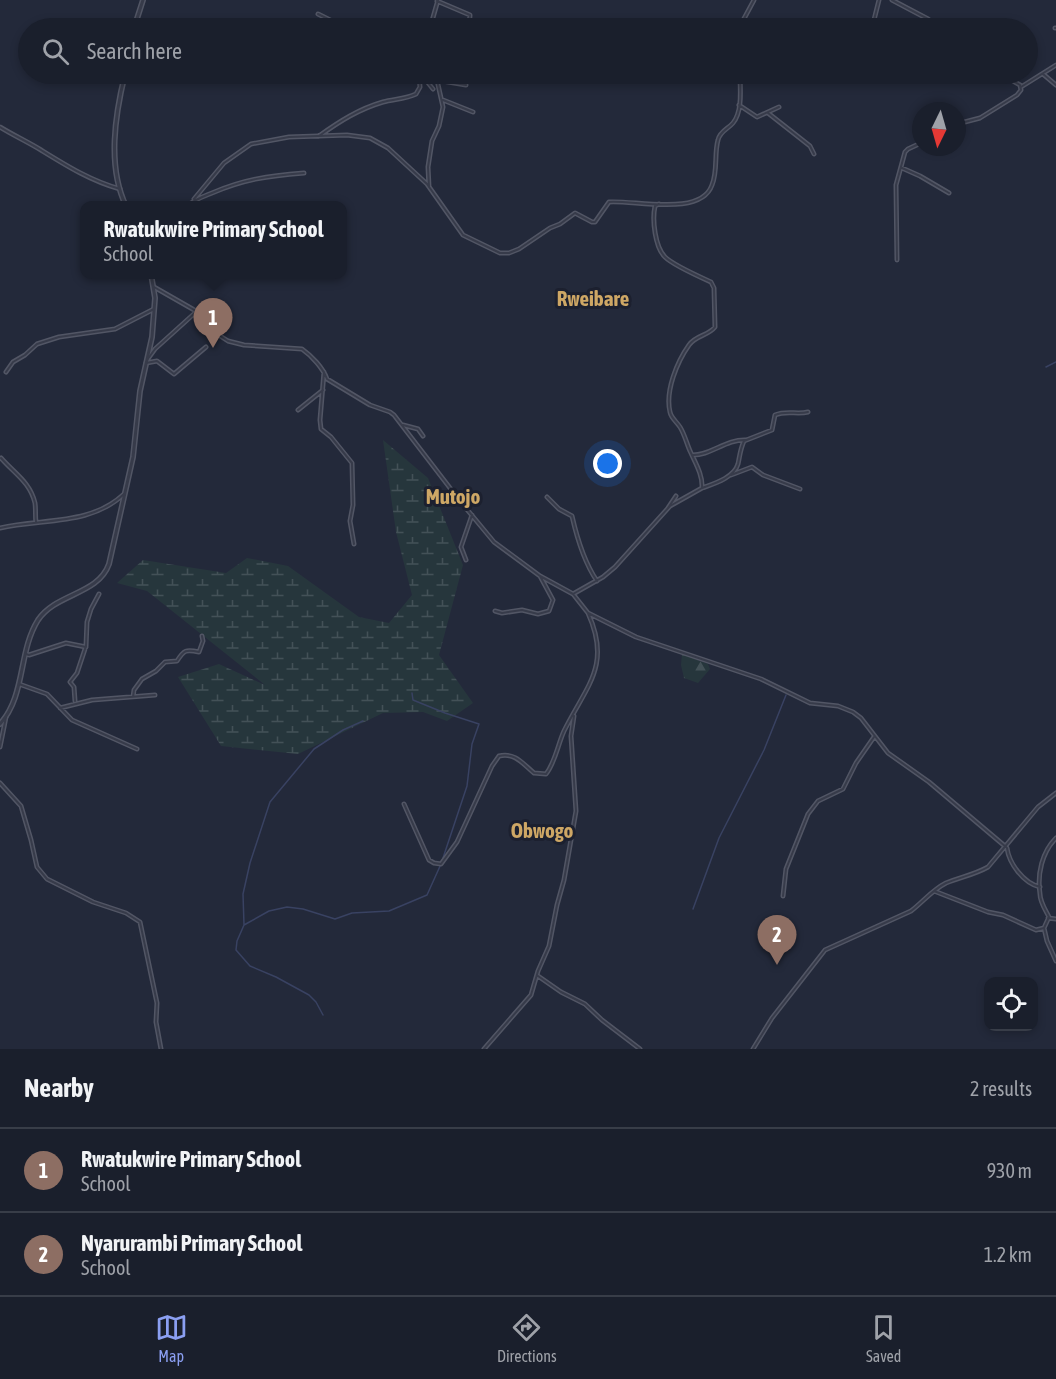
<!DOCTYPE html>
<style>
:root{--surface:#1a1f2c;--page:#272c38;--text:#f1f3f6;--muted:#9fa2a9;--line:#383d48;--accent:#8b9ff2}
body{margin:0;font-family:"Asap Condensed",sans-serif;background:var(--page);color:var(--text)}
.controls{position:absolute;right:18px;bottom:18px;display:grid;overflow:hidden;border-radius:12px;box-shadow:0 3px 9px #0003}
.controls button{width:54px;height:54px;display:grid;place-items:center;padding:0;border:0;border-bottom:2px solid var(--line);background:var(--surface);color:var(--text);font:30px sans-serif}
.compass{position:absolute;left:912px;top:102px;width:54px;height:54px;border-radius:50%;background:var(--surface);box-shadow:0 3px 9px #0003;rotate:185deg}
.you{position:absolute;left:608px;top:464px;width:21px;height:21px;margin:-15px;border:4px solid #fff;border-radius:50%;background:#1a73e8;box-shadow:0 0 0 9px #1a73e833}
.badge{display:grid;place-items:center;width:39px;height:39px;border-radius:50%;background:var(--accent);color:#fff;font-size:20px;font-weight:700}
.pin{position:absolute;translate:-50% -50px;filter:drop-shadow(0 2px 3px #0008)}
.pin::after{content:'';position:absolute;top:32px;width:21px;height:18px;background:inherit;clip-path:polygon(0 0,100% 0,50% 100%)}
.popup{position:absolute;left:80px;top:201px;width:267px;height:78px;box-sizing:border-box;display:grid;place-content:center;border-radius:12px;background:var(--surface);filter:drop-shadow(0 2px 4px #0005);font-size:20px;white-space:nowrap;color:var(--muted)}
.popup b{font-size:22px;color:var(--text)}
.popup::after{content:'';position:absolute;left:50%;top:100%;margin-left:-12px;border:12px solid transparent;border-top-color:var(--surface)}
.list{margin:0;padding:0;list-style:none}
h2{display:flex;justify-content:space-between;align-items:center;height:78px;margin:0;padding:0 24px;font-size:26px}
h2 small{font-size:20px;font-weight:400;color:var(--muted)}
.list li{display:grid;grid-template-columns:39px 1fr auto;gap:18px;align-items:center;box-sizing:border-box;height:84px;padding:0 24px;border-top:2px solid var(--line)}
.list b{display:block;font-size:22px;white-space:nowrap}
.list p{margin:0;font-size:20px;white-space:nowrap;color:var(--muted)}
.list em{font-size:20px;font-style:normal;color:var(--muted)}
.icon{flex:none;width:33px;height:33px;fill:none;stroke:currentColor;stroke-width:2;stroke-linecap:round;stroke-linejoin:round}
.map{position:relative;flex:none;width:1056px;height:1049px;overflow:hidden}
.search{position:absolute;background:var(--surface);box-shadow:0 3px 9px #0003;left:18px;right:18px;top:18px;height:66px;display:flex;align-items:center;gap:15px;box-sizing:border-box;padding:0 21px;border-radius:33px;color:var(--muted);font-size:22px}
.sheet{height:246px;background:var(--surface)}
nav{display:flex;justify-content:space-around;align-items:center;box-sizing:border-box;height:84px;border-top:2px solid var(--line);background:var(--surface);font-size:16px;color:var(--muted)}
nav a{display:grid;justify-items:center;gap:3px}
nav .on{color:var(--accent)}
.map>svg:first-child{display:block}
.forest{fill:url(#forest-firs)}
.wetland{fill:url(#wetland-marsh)}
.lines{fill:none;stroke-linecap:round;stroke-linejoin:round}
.stream{stroke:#394262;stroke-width:1.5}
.minor-casing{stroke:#525665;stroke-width:5}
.tertiary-casing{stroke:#525665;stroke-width:6}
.minor{stroke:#373b4a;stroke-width:2}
.tertiary{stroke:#373b4a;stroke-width:3}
.labels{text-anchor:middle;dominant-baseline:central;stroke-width:6;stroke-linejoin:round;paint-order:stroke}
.quarter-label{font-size:21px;font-weight:bold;fill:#cea765;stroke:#1c202f}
</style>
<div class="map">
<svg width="1056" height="1049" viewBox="0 0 1056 1049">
<defs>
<pattern id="forest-firs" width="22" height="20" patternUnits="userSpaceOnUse" patternTransform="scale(1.5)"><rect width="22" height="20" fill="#26363c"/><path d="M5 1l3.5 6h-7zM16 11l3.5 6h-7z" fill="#435157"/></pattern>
<pattern id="wetland-marsh" width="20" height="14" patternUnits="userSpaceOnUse" patternTransform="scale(1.5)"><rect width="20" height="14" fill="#26363c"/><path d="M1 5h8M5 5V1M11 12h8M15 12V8" fill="none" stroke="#435157"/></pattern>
</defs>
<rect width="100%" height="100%" fill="#23293a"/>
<path class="forest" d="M682,654L708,664L710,669L698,683L684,678L681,665Z"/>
<path class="wetland" d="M383,440L428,478L463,565L439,655L473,703L447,721L423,712L383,713L298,754L221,746L178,677L219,664L265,685L147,591L117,583L143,560L226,573L247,558L288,566L359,617L389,623L412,595L396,532Z"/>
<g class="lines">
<path class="stream" d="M1046,367L1056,362
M693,909L719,838L764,750L786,695
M244,925L269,911L287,907L303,909L335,919L352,913L389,911L427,895L441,864L467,786L472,744L479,724L445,713L413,700L412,693
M323,1015L316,1002L309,995L276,977L250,966L236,950L237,941L244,925L243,894L250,863L270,802L314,749L343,730L363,721"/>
<g class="minor-casing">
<path id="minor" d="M892,0L928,19L940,28
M437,1L470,15L469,28
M318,14L334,22L341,28
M430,28L438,0
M739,28L754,0
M872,28L879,0
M1055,28H1056
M1043,74L1056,85
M419,77L466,85
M425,79L433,89
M1021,87L1056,65
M443,100L473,112
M739,105L757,117L779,107
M768,113L810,146L814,154
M957,124L980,118L1017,95L1021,90L1020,85L1001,74
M0,127C13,135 28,142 41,150C67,166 91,181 120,189
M319,136C340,121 359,109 383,102C394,99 406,99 416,94L420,87L419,74
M902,168L920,176L949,193
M429,187L428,167L432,141L439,126L443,107L437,80
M194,199L224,163L251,144L289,137L347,135L370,138L388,148L427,184L463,235L500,253H509L519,249L550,228L560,224L575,213L592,222H595L609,202C635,200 701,217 712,185C718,171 714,154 718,140C720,131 728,129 733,123C743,111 740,88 740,74
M187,206C195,199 202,197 212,193C245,179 268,176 304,173
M897,260L896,185L905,152L908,149L921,143
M154,287L196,311L208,321L214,332L228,341L244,345L302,349C312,356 323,368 327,379L370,405L390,412L394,415L460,501L494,542L540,576L573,594L588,613L636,637L761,679L810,703L838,706L853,712L861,718L888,753L929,782L1006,847
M147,360L155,349L196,312
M146,363L157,361L174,374L206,347
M6,372L13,362L25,355L37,344L59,337L115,329L154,309
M324,372L320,420L321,429L331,437L352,463L353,505L350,521L354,544
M298,410L323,390
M403,425L418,429L423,436
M692,455C710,456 726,439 746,440
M1,458C15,474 30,482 35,503C36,510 35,516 36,522
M731,475L752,467L763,475L800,489
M702,488C713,484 734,478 738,464C740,455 740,450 744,441L772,430L775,415C787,410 797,415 808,412
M547,497L559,509L572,516C577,538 584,562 597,581
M668,508L676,496
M0,528C42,518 90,526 124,494
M466,560L461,547L472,515
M573,594L603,577L615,567L670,506L702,488C703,476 696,464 691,453C687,445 685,435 680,427C677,422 671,418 670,412C665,391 677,362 689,345C696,335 708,336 715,327L714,288L711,282C700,277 673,265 665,257C655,247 652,220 655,206L659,204
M495,611L502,613L522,610L538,614L549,611L553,600L540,576
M26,654L29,655L66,643L86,647
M19,684L47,694L72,720L137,749
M133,697L134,690L142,679L156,671L165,662L177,661C184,650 186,649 199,652L203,641L202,636
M75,701L74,687L70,682L77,673L86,646L87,622L91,609L99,594
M60,708L92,700L155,695
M0,747L6,717
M0,783L21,806L31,840L37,867L47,879L93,902L126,913L140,922L157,1003L156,1022L161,1049
M404,804L429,860L434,863L441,864L457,842L492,766L499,756C515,752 523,764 534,773L546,774C555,763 558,744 564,731C586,686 612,666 588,613
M1007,848C1009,863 1023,883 1040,887
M934,891L988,912L1003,915L1036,930L1044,928L1049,917C1045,909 1040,902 1040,894C1037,874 1042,852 1056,838
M783,896L786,869L808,814L818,801L843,789L856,763L874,737
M1048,918L1056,919
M1044,928L1047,941L1056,961
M538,976L561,992L585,1004L602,1020L640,1049
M484,1049L531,995L538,971L549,946L557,905L564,880L576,811L571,736L574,716
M753,1049L772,1018L825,950L911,911C923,902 932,890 946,883C960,877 974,875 988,867L1038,807L1056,793"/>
</g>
<g class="tertiary-casing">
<path id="tertiary" d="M134,28L143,0
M125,74C115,115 107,166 126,206
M0,724C26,695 18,652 38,620C56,593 98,595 109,564L133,457L140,391L152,337L155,298L151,274"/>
</g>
<use href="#minor" class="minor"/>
<use href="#tertiary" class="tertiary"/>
</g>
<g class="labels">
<g class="quarter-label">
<text x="593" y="298">Rweibare</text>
<text x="453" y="496">Mutojo</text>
<text x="542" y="830">Obwogo</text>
</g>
</g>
</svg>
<div class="controls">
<button><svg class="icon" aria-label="locate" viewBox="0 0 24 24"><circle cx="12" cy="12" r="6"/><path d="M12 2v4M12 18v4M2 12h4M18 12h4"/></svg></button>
</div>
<svg class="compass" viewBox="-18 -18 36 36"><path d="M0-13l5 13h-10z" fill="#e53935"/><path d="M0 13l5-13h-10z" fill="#9fa2a9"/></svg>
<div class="you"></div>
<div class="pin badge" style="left:213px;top:348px;background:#8d6e63">1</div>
<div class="popup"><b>Rwatukwire Primary School</b>School</div>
<div class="pin badge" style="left:777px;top:965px;background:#8d6e63">2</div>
<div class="search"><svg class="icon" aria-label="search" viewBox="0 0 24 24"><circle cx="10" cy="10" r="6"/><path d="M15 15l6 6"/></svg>Search here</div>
</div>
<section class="sheet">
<h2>Nearby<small>2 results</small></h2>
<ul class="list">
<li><span class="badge" style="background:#8d6e63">1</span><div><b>Rwatukwire Primary School</b><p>School</p></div><em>930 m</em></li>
<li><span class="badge" style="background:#8d6e63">2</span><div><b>Nyarurambi Primary School</b><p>School</p></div><em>1.2 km</em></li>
</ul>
</section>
<nav>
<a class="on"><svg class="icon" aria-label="map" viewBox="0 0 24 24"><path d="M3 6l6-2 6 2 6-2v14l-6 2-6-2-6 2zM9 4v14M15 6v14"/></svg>Map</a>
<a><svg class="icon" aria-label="directions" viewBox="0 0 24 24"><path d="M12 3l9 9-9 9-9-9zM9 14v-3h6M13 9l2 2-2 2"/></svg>Directions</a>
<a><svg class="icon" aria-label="saved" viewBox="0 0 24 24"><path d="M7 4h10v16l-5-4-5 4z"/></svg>Saved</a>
</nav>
